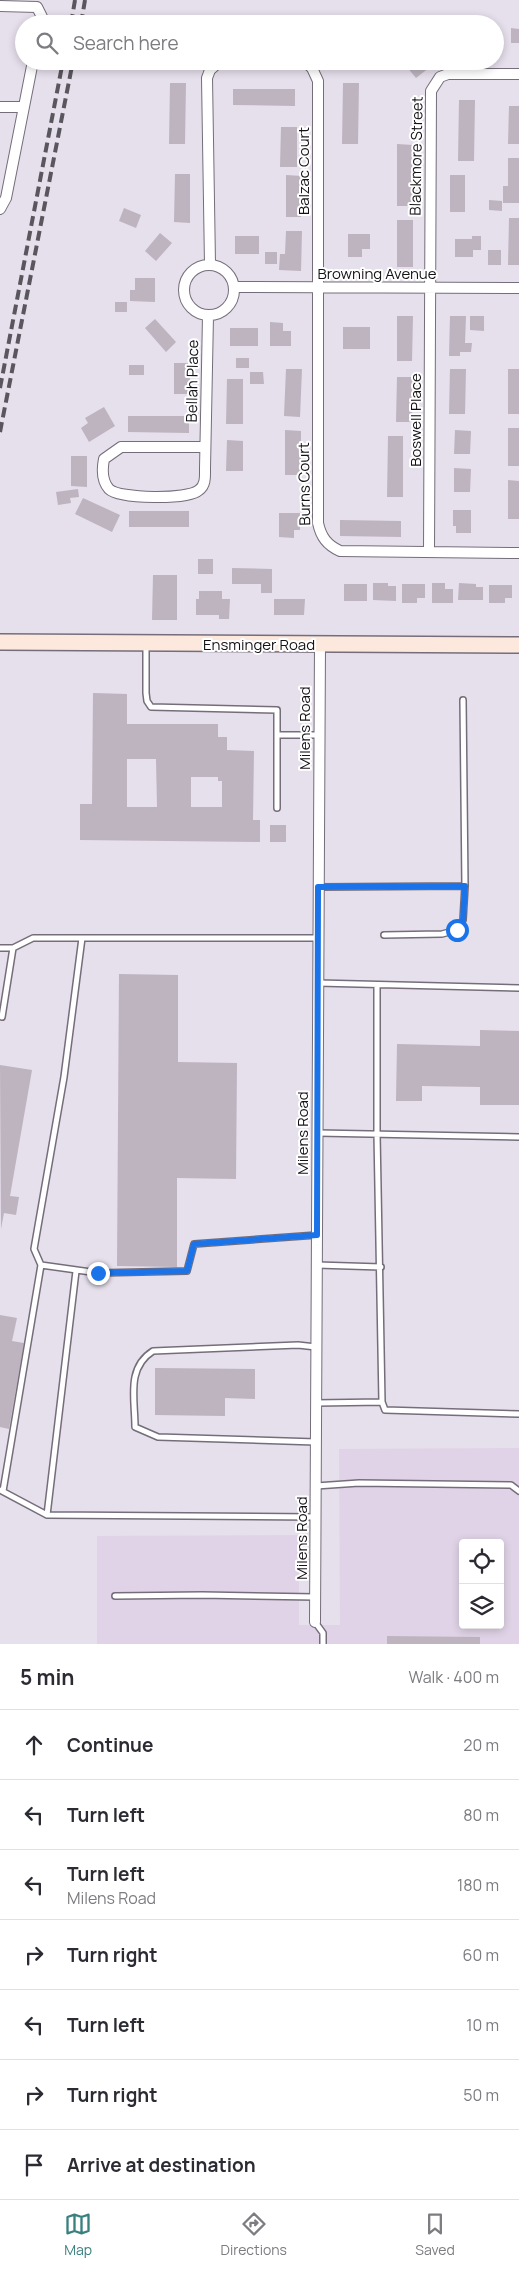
<!DOCTYPE html>
<meta charset="utf-8">
<style>
:root{--surface:#fff;--page:#f7f7f7;--text:#2b2b33;--muted:#7c7c81;--line:#e1e1e2;--accent:#38817f}
body{margin:0;font-family:Manrope,sans-serif;background:var(--page);color:var(--text)}
.controls{position:absolute;right:15px;bottom:15px;display:grid;overflow:hidden;border-radius:5px;box-shadow:0 2px 8px #0003}
.controls button{width:45px;height:45px;display:grid;place-items:center;padding:0;border:0;border-bottom:1px solid var(--line);background:var(--surface);color:var(--text);font:25px sans-serif}
.stop{position:absolute;width:15px;height:15px;margin:-11px;border:4px solid #1a73e8;border-radius:50%;background:#fff}
.stop.end{background:#1a73e8;border-color:#fff;box-shadow:0 1px 5px #0008}
.list{margin:0;padding:0;list-style:none}
h2{display:flex;justify-content:space-between;align-items:center;height:65px;margin:0;padding:0 20px;font-size:21px}
h2 small{font-size:16px;font-weight:400;color:var(--muted)}
.list li{display:grid;grid-template-columns:32px 1fr auto;gap:15px;align-items:center;box-sizing:border-box;height:70px;padding:0 20px;border-top:1px solid var(--line)}
.list b{display:block;font-size:19px;white-space:nowrap}
.list p{margin:0;font-size:16px;white-space:nowrap;color:var(--muted)}
.list em{font-size:16px;font-style:normal;color:var(--muted)}
.icon{flex:none;width:28px;height:28px;fill:none;stroke:currentColor;stroke-width:2;stroke-linecap:round;stroke-linejoin:round}
.map{position:relative;flex:none;width:519px;height:1644px;overflow:hidden}
.search{position:absolute;background:var(--surface);box-shadow:0 2px 8px #0003;left:15px;right:15px;top:15px;height:55px;display:flex;align-items:center;gap:12px;box-sizing:border-box;padding:0 18px;border-radius:28px;color:var(--muted);font-size:19px}
.sheet{height:555px;background:var(--surface)}
nav{display:flex;justify-content:space-around;align-items:center;box-sizing:border-box;height:70px;border-top:1px solid var(--line);background:var(--surface);font-size:14px;color:var(--muted)}
nav a{display:grid;justify-items:center;gap:2px}
nav .on{color:var(--accent)}
.map>svg:first-child{display:block}
.industrial{fill:#e0d3e7;fill-rule:evenodd}
.building{fill:#bdb4bf;fill-rule:evenodd}
.lines{fill:none;stroke-linecap:round;stroke-linejoin:round}
.lane-casing{stroke:#756e7a;stroke-width:8}
.street-casing{stroke:#756e7a;stroke-width:12}
.secondary-casing{stroke:#756e7a;stroke-width:18}
.lane{stroke:#fff;stroke-width:5}
.street{stroke:#fff;stroke-width:10}
.secondary{stroke:#fce8dd;stroke-width:15}
.rail{stroke:#5a565e;stroke-width:4;stroke-dasharray:10 5;stroke-linecap:butt}
.route{stroke:#1a73e8;stroke-width:6}
.labels{text-anchor:middle;dominant-baseline:central;stroke-width:4;stroke-linejoin:round;paint-order:stroke}
.street-label{font-size:15px;fill:#151217;stroke:#fff}
</style>
<div class="map">
<svg width="519" height="1644" viewBox="0 0 519 1644">
<rect width="100%" height="100%" fill="#e6dfec"/>
<path class="industrial" d="M519,1448V1644H97V1536L299,1535V1625H340L339,1449ZM463,1543H500V1625H463Z"/>
<path class="building" d="M233,16L295,17V24H233Z
M511,28L519,29V43H511Z
M186,61H199L194,68Z
M333,61H344L338,66Z
M412,61H438L416,78L406,66Z
M170,83H186L185,144H169Z
M343,83H359L358,144H342Z
M233,89H295V106L233,105Z
M459,100H475L474,161H458Z
M509,106H519V144H508Z
M281,127H297V167H280Z
M397,144L413,145V206H397Z
M508,158H519V203H503V186H508Z
M175,174H190V223L174,222Z
M286,175L302,176L301,217H286Z
M450,175H465V212H450Z
M489,200L502,201V211L489,210Z
M124,208L141,215L136,228L119,221Z
M509,218H519V265H508Z
M397,220H413V267H397Z
M286,231H302L301,271L279,270L280,254H285Z
M160,233L172,243L156,261L145,251Z
M348,234H370V249H362V257H348Z
M235,236H259V254H235Z
M472,236H481V250H473V257H455V239H472Z
M488,250H501V265H488Z
M265,252H277V264H265Z
M135,278H155V302L130,301V290H135Z
M115,302H127V312H115Z
M397,316H413L412,361H397Z
M450,316H466L465,343H472L471,352H460V356H449Z
M470,316H484V331L470,330Z
M155,319L176,342L166,352L145,328Z
M270,322L283,323V331H291V346H270Z
M343,327H370V349H343Z
M230,328H258V346H230Z
M236,358H249V368H236Z
M174,363H190V394H174Z
M129,365H144V375H129Z
M286,369H302L300,417L284,416Z
M450,369H466L465,414H449Z
M508,369H519V414H508Z
M250,372H263L264,384H250Z
M397,377H413L412,422H396Z
M227,379H243V424H226Z
M104,407L115,426L89,442L81,428L88,423L85,418Z
M128,416H189V433L128,432Z
M508,428H519V466H508Z
M285,430L301,431V475H285Z
M455,430L471,431L470,454H454Z
M388,436H403V497H387Z
M227,440L243,441V471H226Z
M71,456H87V487L71,486Z
M454,468L471,469L470,492H454Z
M508,480L519,481V519H508Z
M78,489L79,497L70,498L71,503L58,505L56,492Z
M83,498L120,515L112,532L75,514Z
M453,510H471V533H456V526H453Z
M129,511H189V527H129Z
M279,513H300V530H294V538L279,537Z
M340,520L401,521V537L340,536Z
M198,559H213V574H198Z
M232,568L272,569V593H261V584H232Z
M153,575H177V620H152Z
M373,583H388V586H396V601L373,600Z
M432,583H445V589H453V603H432Z
M459,583L476,584V587H483V600H458Z
M344,584H367V601H344Z
M402,584H425V598H417V603H402Z
M489,585H512V598H505V603H489Z
M199,591H222V599H230L229,619H219V615H196V599H199Z
M274,599H305L304,615H274Z
M93,693L127,694V724H218V737H227V750L254,751L253,820H260V842L80,840V804H92ZM127,759H156L157,807H127ZM191,777H218V781H222V807H191Z
M270,825H286V842H270Z
M119,974L178,975V1062L237,1063L236,1179L177,1178V1267L117,1266Z
M480,1030L519,1031V1105H480V1087L422,1086V1101H396L397,1044L480,1046Z
M0,1065L32,1070L10,1196L19,1197L16,1215L4,1213L1,1229Z
M0,1315L17,1318L12,1341L24,1343L9,1429L0,1427Z
M155,1368L255,1369V1399L225,1398V1416L155,1415Z
M387,1636L480,1637V1644H387Z"/>
<g class="lines">
<g class="lane-casing">
<path id="lane" d="M146,643V693L147,701L151,707L277,710V735H319
M277,808V735
M319,887L465,886L463,700
M384,935L442,934L457,930L463,920L465,886
M82,938L64,1077L34,1249L41,1265L98,1273L187,1271L194,1244L317,1235
M0,948H13L33,938H318
M318,983L519,988
M377,985V1134L382,1402L385,1410L519,1414
M2,1017L13,948
M318,1133L519,1137
M317,1265L381,1267
M316,1347L298,1345L153,1351C126,1368 135,1399 135,1427L158,1437L316,1442
M316,1403L382,1402
M316,1486L359,1483L511,1485L519,1491
M0,1490L47,1515L315,1517
M3,1491L41,1265
M47,1515L76,1271
M115,1596L202,1595L315,1597
M315,1622L323,1633V1644"/>
</g>
<g class="street-casing">
<path id="street" d="M0,6L37,7L42,17L41,24
M304,61L312,68L318,81V523C321,537 327,545 340,551L519,553
M0,107H24
M0,209L6,198L33,61
M210,264L207,78L210,70L220,61
M184 290a25 25 0 1 1 50 0a25 25 0 1 1-50 0Z
M234,287L519,288
M205,447H121L104,459C102,469 102,481 109,489C119,499 188,500 199,490C206,485 205,476 205,468L208,316
M429,552L431,91L440,77L448,74H519
M315,1622L320,644"/>
</g>
<g class="secondary-casing">
<path id="secondary" d="M0,642L519,645"/>
</g>
<use href="#lane" class="lane"/>
<use href="#street" class="street"/>
<use href="#secondary" class="secondary"/>
<path class="rail" d="M71,24L75,0
M81,24L85,0
M0,388L63,61
M0,432L73,61"/>
</g>
<g class="lines">
<path class="route" d="M98,1273L187,1271L194,1244L317,1235L318,887L465,886L463,920L457,930"/>
</g>
<g class="labels">
<g class="street-label">
<text transform="translate(416 156) rotate(-89)">Blackmore Street</text>
<text transform="translate(303 171) rotate(-90)">Balzac Court</text>
<text x="377" y="273">Browning Avenue</text>
<text transform="translate(192 381) rotate(-89)">Bellah Place</text>
<text transform="translate(415 420) rotate(-90)">Boswell Place</text>
<text transform="translate(304 484) rotate(-91)">Burns Court</text>
<text x="259" y="644">Ensminger Road</text>
<text transform="translate(304 728) rotate(-90)">Milens Road</text>
<text transform="translate(302 1133) rotate(-90)">Milens Road</text>
<text transform="translate(301 1538) rotate(-90)">Milens Road</text>
</g>
</g>
</svg>
<div class="controls">
<button><svg class="icon" aria-label="locate" viewBox="0 0 24 24"><circle cx="12" cy="12" r="6"/><path d="M12 2v4M12 18v4M2 12h4M18 12h4"/></svg></button>
<button><svg class="icon" aria-label="layers" viewBox="0 0 24 24"><path d="M12 4l9 5-9 5-9-5zM3 14l9 5 9-5"/></svg></button>
</div>
<div class="stop" style="left:457px;top:930px"></div>
<div class="stop end" style="left:98px;top:1273px"></div>
<div class="search"><svg class="icon" aria-label="search" viewBox="0 0 24 24"><circle cx="10" cy="10" r="6"/><path d="M15 15l6 6"/></svg>Search here</div>
</div>
<section class="sheet">
<h2>5 min<small>Walk · 400 m</small></h2>
<ul class="list">
<li><svg class="icon" aria-label="ahead" viewBox="0 0 24 24"><path d="M12 20V5M6 11l6-6 6 6"/></svg><div><b>Continue</b></div><em>20 m</em></li>
<li><svg class="icon" aria-label="left" viewBox="0 0 24 24"><path d="M17 20v-9H6M10 6l-5 5 5 5"/></svg><div><b>Turn left</b></div><em>80 m</em></li>
<li><svg class="icon" aria-label="left" viewBox="0 0 24 24"><path d="M17 20v-9H6M10 6l-5 5 5 5"/></svg><div><b>Turn left</b><p>Milens Road</p></div><em>180 m</em></li>
<li><svg class="icon" aria-label="right" viewBox="0 0 24 24"><path d="M7 20v-9h11M14 6l5 5-5 5"/></svg><div><b>Turn right</b></div><em>60 m</em></li>
<li><svg class="icon" aria-label="left" viewBox="0 0 24 24"><path d="M17 20v-9H6M10 6l-5 5 5 5"/></svg><div><b>Turn left</b></div><em>10 m</em></li>
<li><svg class="icon" aria-label="right" viewBox="0 0 24 24"><path d="M7 20v-9h11M14 6l5 5-5 5"/></svg><div><b>Turn right</b></div><em>50 m</em></li>
<li><svg class="icon" aria-label="arrive" viewBox="0 0 24 24"><path d="M6 21V4h12l-3 4 3 4H6"/></svg><div><b>Arrive at destination</b></div></li>
</ul>
</section>
<nav>
<a class="on"><svg class="icon" aria-label="map" viewBox="0 0 24 24"><path d="M3 6l6-2 6 2 6-2v14l-6 2-6-2-6 2zM9 4v14M15 6v14"/></svg>Map</a>
<a><svg class="icon" aria-label="directions" viewBox="0 0 24 24"><path d="M12 3l9 9-9 9-9-9zM9 14v-3h6M13 9l2 2-2 2"/></svg>Directions</a>
<a><svg class="icon" aria-label="saved" viewBox="0 0 24 24"><path d="M7 4h10v16l-5-4-5 4z"/></svg>Saved</a>
</nav>
